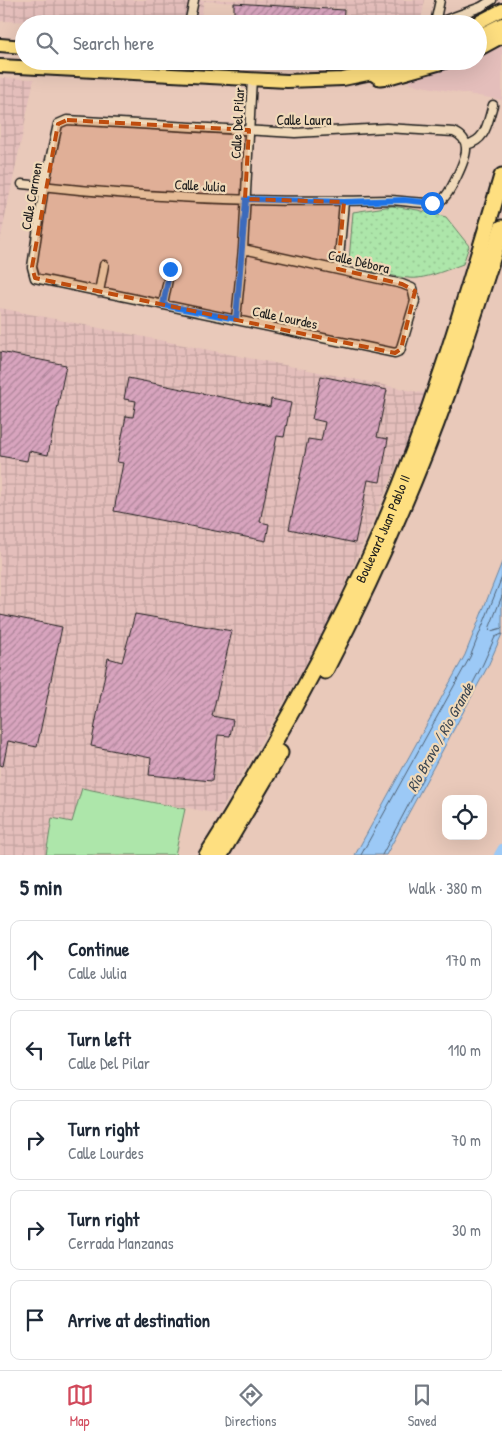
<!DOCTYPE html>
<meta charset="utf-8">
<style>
:root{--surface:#fff;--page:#f6f6f7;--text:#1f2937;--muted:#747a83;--line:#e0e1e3;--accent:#d1495b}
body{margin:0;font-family:"Patrick Hand",sans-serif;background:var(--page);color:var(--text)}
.controls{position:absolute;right:15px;bottom:15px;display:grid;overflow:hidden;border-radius:10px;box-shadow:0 5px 20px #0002}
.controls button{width:45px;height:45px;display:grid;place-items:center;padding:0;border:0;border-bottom:1px solid var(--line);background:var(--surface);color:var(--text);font:25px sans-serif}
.stop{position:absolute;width:15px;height:15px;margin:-11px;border:4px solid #1a73e8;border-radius:50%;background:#fff}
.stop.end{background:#1a73e8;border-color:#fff;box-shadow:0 1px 5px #0008}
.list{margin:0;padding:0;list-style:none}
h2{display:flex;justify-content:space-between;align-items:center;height:65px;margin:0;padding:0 20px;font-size:21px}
h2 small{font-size:16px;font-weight:400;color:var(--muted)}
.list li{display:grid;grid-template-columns:32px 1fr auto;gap:15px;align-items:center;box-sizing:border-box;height:80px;margin:0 10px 10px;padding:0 10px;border:1px solid var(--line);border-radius:10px}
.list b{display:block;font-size:19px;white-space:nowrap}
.list p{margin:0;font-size:16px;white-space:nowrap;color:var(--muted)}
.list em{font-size:16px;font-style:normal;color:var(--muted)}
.icon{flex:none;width:28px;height:28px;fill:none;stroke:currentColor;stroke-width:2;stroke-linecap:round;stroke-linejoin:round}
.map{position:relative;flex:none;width:502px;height:855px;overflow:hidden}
.search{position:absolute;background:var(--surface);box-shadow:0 5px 20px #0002;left:15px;right:15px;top:15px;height:55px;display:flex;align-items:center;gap:12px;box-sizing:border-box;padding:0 18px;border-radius:28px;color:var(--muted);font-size:19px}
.sheet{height:515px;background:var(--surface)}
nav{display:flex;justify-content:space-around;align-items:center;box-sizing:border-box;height:70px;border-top:1px solid var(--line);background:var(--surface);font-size:14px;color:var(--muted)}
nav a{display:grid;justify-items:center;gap:2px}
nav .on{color:var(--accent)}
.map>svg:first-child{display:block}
.built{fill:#e4bebb}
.industrial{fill:url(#industrial-grid)}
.green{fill:#ade6aa;stroke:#648163}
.park{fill:url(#park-dots);stroke:#648163}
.water{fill:#9cc9f6;stroke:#69849f}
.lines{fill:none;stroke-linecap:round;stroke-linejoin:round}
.shore{stroke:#4f6173;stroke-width:1}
.canal{stroke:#9cc9f6;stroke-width:8}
.building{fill:url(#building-hatch);stroke:#1c1c1c}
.street-casing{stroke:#1c1c1c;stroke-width:11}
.primary-casing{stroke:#1c1c1c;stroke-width:16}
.highway-casing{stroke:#1c1c1c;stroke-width:19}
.street{stroke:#f0d9b9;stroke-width:8}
.primary{stroke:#fedf80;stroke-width:12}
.highway{stroke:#fedf80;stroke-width:15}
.route{stroke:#1a73e8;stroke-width:6}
.marked{fill:#bf4d0f;fill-opacity:0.2;stroke:#bf4d0f;stroke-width:4;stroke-dasharray:10 6;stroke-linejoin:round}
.labels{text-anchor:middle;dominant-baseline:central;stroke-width:4.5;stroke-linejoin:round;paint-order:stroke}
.street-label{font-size:14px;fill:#1c1c1c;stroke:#f0d9b9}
.water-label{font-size:15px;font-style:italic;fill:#3c4752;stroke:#f0d9b9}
</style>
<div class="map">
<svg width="502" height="855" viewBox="0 0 502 855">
<defs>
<pattern id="industrial-grid" width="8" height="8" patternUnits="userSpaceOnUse" patternTransform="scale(1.25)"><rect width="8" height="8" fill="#e4bebb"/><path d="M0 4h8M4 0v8" fill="none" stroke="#c3a3a0"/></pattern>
<pattern id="park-dots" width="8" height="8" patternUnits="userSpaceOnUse" patternTransform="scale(1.25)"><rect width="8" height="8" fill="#ade6aa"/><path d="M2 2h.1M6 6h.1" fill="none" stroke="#94c592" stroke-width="1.8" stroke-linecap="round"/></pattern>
<pattern id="building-hatch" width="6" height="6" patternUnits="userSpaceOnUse" patternTransform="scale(1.25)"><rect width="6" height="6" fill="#d8a4be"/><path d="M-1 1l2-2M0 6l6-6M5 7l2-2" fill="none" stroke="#ae859a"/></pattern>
</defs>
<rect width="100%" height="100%" fill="#e9c9ba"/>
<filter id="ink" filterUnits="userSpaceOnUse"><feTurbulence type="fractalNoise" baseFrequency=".02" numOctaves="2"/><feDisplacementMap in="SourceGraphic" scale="10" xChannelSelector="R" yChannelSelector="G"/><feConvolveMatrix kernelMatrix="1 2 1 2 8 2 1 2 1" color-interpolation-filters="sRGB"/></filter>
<g filter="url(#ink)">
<path class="built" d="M502,44V100L410,84L409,80L464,61H478V55Z"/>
<path class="industrial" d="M0,0H425L421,19L411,24H346L345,9L204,1L200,24H136L0,21Z
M0,78L34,79L0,241Z
M0,308L428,394L326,629L219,814L82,788L72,822L52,818L46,855H0Z"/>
<path class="green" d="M82,788L185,809L175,855H46L52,818L72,822Z"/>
<path class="park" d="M392,206L418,210L446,217L469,246L463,264C449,269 433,276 418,278C403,280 362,270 349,261L353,212Z"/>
<path class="water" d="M502,562V634L488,666L386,855H355L465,655Z"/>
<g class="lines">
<path class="shore" d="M502,596L489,629L491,631L502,628
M361,855L470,657L502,577
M382,855L483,664L495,637L502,634"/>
<path class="canal" d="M498,855L502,848"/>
</g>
<path class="building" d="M234,3L344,10L343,24H322L323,19L304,17L234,14Z
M0,352L66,365L48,455L29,451L27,461L0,456Z
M321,376L387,390L377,437L388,439L380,482L368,480L355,543L289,529L308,439L321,441L325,422L312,419Z
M128,378L270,407L271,399L291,403L284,437L277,436L260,522L269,524L266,541L114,511L123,463L117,462L126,416L133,417L136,401L124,399Z
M0,614L62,627L37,747L8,741L3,766L0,765Z
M135,614L232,631L212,716L233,720L230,736L218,735L212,781L149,775L151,758L91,746L108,658L122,662Z"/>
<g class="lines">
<g class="street-casing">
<path id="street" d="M435,23L440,0
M189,24L194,0
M434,24L481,7L492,0
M466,145C487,140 487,123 493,105
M22,184C143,198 266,203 388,200C401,200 429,206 440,201C449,197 467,158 466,148C466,140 461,135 454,132L386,128L295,133L67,120L58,124L44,187L32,267L35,278L395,353L400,351L415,301L412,288L402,284L243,249
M338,269L344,202
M99,292L104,265
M163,305L170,269
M236,319L243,249L252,78"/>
</g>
<g class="primary-casing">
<path id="primary" d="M475,24L502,10
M478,36L502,24
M0,45L24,47
M0,66L287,81L343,79L382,71"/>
</g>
<g class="highway-casing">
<g id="highway">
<path d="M478,48L502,35"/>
<path d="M374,73L380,77L389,76L443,61"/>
<path d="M325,671C371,582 413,489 447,394C467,339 484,283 502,228"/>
<path id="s1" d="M207,855C228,824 246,791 265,758C303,693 338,626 370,557C426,435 464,305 502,176"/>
<path d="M220,855L280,753"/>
</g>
</g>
<use href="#street" class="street"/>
<use href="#primary" class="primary"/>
<use href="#highway" class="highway"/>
</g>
</g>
<g class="lines" filter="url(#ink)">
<path class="route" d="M170,269L163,305L236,319L246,199L344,202L404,200L432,203"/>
</g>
<path class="marked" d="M67,120L249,130L245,199L344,202L338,269L402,284L415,291L401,349L395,353L35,278L32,267L58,124Z"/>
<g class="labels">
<g class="street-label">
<text x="304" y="119">Calle Laura</text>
<text transform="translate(237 123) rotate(-87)">Calle Del Pilar</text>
<text transform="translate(200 185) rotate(3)">Calle Julia</text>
<text transform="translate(31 196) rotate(-80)">Calle Carmen</text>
<text transform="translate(359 261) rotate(13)">Calle Débora</text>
<text transform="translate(285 317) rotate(12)">Calle Lourdes</text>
<text stroke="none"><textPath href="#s1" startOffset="371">Boulevard Juan Pablo II</textPath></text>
</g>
<g class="water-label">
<text transform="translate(440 737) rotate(-61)">Río Bravo / Rio Grande</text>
</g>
</g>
</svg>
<div class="controls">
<button><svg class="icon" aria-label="locate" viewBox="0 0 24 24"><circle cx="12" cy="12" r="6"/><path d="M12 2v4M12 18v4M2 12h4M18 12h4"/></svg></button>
</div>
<div class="stop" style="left:432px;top:203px"></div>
<div class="stop end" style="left:170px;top:269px"></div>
<div class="search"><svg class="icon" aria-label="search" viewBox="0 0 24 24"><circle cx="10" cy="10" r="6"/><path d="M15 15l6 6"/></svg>Search here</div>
</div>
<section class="sheet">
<h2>5 min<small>Walk · 380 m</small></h2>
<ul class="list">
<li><svg class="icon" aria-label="ahead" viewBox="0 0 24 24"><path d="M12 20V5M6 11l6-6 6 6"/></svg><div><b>Continue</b><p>Calle Julia</p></div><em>170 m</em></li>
<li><svg class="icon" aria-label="left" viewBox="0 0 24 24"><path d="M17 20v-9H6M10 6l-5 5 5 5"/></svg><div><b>Turn left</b><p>Calle Del Pilar</p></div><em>110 m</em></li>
<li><svg class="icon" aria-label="right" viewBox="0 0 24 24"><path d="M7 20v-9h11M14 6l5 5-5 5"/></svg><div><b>Turn right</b><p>Calle Lourdes</p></div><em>70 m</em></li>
<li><svg class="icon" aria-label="right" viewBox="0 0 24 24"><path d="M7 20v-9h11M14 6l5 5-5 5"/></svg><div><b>Turn right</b><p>Cerrada Manzanas</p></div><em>30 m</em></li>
<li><svg class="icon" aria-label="arrive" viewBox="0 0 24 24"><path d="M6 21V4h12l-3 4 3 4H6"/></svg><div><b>Arrive at destination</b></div></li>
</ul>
</section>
<nav>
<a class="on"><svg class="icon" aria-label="map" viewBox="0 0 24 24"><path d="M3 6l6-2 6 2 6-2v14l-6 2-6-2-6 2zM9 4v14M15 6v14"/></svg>Map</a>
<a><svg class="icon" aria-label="directions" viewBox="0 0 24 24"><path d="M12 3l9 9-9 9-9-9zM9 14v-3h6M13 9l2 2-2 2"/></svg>Directions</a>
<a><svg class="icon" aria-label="saved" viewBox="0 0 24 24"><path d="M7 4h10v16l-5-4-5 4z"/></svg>Saved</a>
</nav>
